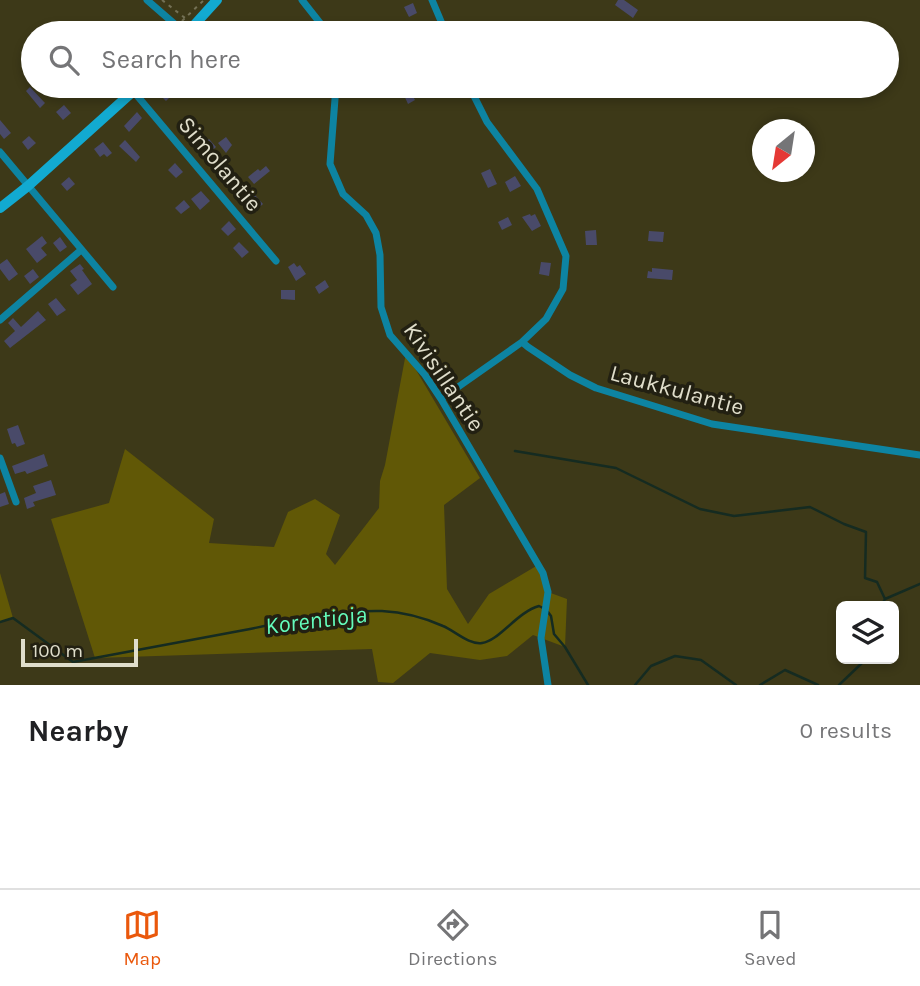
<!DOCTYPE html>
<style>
:root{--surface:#fff;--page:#f2f2f2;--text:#202124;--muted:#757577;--line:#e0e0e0;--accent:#ea580c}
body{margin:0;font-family:Karla,sans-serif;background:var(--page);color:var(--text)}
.controls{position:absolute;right:21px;bottom:21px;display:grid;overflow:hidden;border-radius:10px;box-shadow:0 4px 10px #0003}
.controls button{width:63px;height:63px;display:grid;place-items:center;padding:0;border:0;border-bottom:2px solid var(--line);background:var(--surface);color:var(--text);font:35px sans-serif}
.compass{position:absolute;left:752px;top:119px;width:63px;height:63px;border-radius:50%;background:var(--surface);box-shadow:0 4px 10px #0003;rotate:210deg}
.scale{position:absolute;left:21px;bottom:18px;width:117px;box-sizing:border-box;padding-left:7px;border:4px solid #e0decb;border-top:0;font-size:19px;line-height:24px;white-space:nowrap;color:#e0decb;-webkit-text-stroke:5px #222012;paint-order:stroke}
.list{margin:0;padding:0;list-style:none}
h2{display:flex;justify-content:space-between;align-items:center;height:91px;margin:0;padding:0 28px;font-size:30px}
h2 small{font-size:23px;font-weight:400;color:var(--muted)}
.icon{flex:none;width:38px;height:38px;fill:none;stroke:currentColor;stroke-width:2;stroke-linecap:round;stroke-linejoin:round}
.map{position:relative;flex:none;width:920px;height:685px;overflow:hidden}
.search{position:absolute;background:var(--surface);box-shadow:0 4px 10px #0003;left:21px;right:21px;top:21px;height:77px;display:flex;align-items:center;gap:18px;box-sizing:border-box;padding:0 24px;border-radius:38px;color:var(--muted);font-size:26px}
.sheet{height:203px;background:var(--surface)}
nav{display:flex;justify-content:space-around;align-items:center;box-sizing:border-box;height:98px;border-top:2px solid var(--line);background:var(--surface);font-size:19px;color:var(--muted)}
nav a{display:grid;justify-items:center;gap:4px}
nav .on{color:var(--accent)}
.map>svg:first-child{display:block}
.green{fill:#615806}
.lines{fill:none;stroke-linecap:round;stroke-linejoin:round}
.stream{stroke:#152b21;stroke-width:2.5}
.building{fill:#494a69}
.path{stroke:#747155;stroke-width:2;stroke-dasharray:3.5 5;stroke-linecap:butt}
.street{stroke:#0d84a2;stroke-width:7}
.secondary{stroke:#12aad1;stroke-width:10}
.labels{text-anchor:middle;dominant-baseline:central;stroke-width:7;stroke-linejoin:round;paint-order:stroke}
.street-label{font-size:23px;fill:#e0decb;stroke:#222012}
.water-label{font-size:24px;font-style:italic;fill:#64fcbc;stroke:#222012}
</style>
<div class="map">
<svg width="920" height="685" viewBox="0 0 920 685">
<rect width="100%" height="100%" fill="#3d3918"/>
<path class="green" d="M406,353L480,478L444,505L447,589L468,624L489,594L538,565L548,592L567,599L565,647L533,635L507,656L480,660L430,653L393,683L378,682L372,649L95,658L51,519L109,503L125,449L214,519L209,543L274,547L288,512L315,499L340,515L326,554L335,565L379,508L380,481L385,465Z
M0,573L13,618L0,622Z"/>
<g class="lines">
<path class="stream" d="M515,451L616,468L700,509L734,516L810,507L844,524L866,532L865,578L877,582L885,599
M881,606L885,599L920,584
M548,612L551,616L554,634L565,647L588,685
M0,622L13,618L73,662C132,651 191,640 250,629C293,620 338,610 382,611C402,612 425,618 443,626C455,631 469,645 482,643C499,641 517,612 539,606L543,608
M635,685L651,666L675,656L701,660L736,685
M760,685L785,670L818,685
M839,685L862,663L863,659"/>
</g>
<path class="building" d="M618,0H624L638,10L633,18L615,5Z
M413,3L417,13L409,17L404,7Z
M168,86L174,93L166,101L159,94Z
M30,87L45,103L40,108L26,91Z
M410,90L415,100L408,104L403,93Z
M64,105L71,113L63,120L56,112Z
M137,112L142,118L129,132L124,126Z
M0,120L11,133L4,139L0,134Z
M29,136L36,143L28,150L22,142Z
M226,137L232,145L226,153L218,143Z
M209,139L216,147L208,154L200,147Z
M125,140L140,157L136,162L119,146Z
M103,142L112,153L107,157L104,154L100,157L94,149Z
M175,163L183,172L176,178L168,170Z
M266,166L270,171L254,184L248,177L258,169L260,171Z
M490,169L497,184L488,188L481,173Z
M515,176L521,186L510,192L505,182Z
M69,177L75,184L67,191L61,184Z
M201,191L210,201L200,210L191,199Z
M255,195L263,204L255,211L247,202Z
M184,200L190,207L181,214L175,208Z
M530,214L531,216L535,214L541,226L532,231L522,217Z
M508,217L512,225L502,230L498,222Z
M229,221L236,229L228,236L221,229Z
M596,230L597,245H586L585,231Z
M649,231L664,232L663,242L648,241Z
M42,236L47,243L41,248L47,255L37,263L26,249Z
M60,237L67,247L60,252L53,243Z
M239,242L249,252L242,258L233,248Z
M7,259L18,274L9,281L0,269V264Z
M541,262L551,263L549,276L539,274Z
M294,263L297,267L300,265L306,274L296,281L288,267Z
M80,264L84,269L82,270L92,284L78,295L70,285L77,280L70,271Z
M652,268L673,270L672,280L647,278L648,271L652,272Z
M33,269L39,277L30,284L24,276Z
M325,280L329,287L319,294L315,287Z
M281,290H295V300L281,299Z
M56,298L66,310L57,316L48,304Z
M38,311L46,320L10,348L4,341L15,331L8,323L13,318L21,327Z
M18,425L25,444L17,447L15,443L12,444L7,429Z
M44,454L48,466L27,474L25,471L15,474L12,466Z
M51,480L56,495L33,502L35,506L27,509L24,498L36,493L33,486Z
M5,492L9,504L0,507V494Z"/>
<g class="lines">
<path class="path" d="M162,0L185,18
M182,21L204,0"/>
<path class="street" d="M147,0L185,33
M302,0L328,33
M432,0L446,33
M90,33L98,30L104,33
M336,86L330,164L343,194L366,215L376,233L380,255L381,307L390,335L425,375L441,399L543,573L548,592L541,638L548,685
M469,86L487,122L537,189L566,256L563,289L546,319L522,342L528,347L570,375L596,388L712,424L920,455
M134,92L276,261
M0,152L113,287
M0,320L81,250
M441,399L522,342
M0,458L16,502"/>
<path class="secondary" d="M187,33L217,0
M0,208L28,186L139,86"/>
</g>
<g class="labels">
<g class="street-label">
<text transform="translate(220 164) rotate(50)">Simolantie</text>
<text transform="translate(444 377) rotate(56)">Kivisillantie</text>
<text transform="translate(677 390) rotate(15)">Laukkulantie</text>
</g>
<g class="water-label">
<text transform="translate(316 620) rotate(-7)">Korentioja</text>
</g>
</g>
</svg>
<div class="controls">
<button><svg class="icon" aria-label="layers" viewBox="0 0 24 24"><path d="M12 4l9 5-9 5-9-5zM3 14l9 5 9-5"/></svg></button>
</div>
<svg class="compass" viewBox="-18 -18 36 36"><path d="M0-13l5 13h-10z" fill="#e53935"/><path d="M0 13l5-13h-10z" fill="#757577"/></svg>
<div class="scale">100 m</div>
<div class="search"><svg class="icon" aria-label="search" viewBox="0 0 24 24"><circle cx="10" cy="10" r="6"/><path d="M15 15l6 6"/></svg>Search here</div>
</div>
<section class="sheet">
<h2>Nearby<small>0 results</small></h2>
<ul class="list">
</ul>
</section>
<nav>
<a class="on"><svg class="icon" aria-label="map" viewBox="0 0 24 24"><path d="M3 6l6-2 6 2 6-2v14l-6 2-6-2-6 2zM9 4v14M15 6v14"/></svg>Map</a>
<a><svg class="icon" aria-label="directions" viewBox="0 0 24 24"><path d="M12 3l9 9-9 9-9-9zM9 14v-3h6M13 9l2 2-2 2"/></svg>Directions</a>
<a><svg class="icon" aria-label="saved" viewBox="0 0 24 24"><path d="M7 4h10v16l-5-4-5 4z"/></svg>Saved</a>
</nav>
